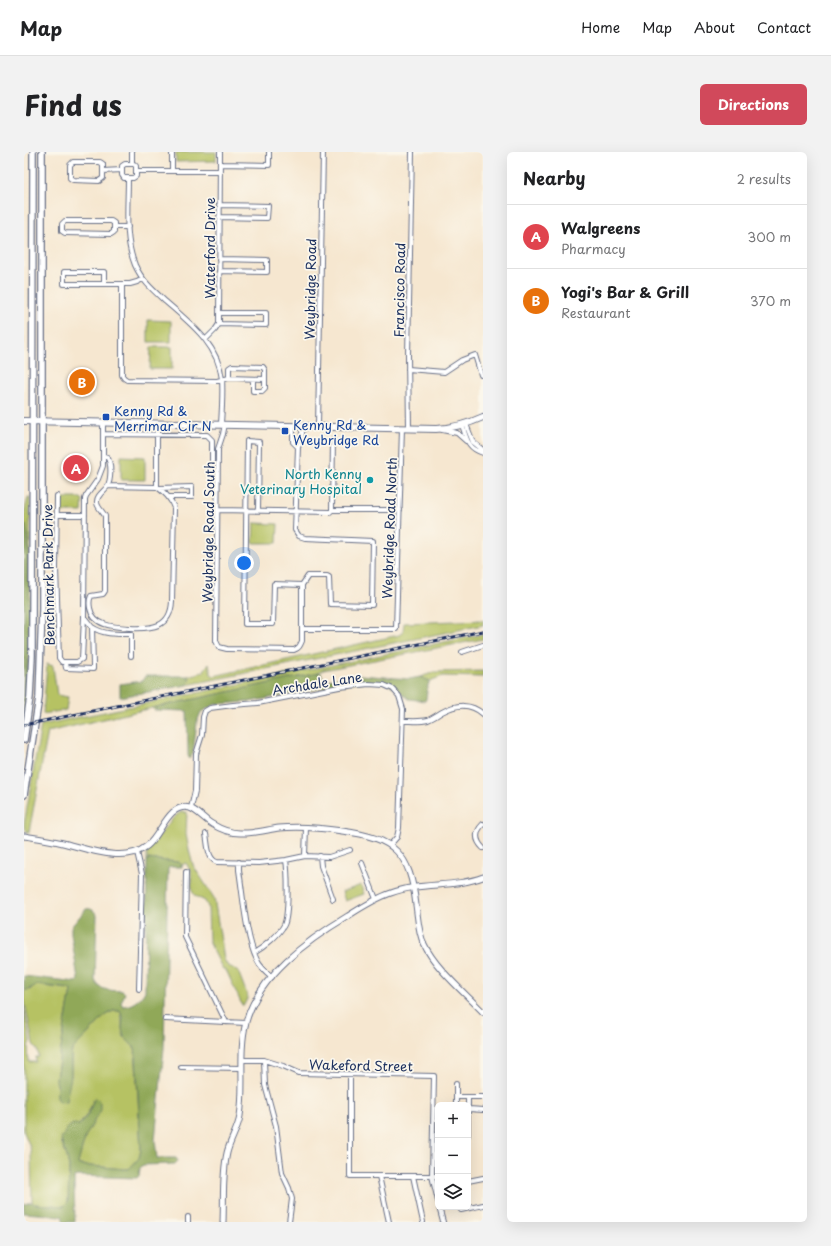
<!DOCTYPE html>
<meta charset="utf-8">
<style>
:root{--surface:#fff;--page:#f2f2f2;--text:#202124;--muted:#757577;--line:#e0e0e0;--accent:#d1495b}
body{margin:0;font-family:"Playpen Sans",sans-serif;background:var(--page);color:var(--text)}
.controls{position:absolute;right:12px;bottom:12px;display:grid;overflow:hidden;border-radius:6px;box-shadow:0 4px 16px #0002}
.controls button{width:36px;height:36px;display:grid;place-items:center;padding:0;border:0;border-bottom:1px solid var(--line);background:var(--surface);color:var(--text);font:20px sans-serif}
.you{position:absolute;left:220px;top:411px;width:14px;height:14px;margin:-10px;border:3px solid #fff;border-radius:50%;background:#1a73e8;box-shadow:0 0 0 6px #1a73e833}
.badge{display:grid;place-items:center;width:26px;height:26px;border-radius:50%;background:var(--accent);color:#fff;font-size:13px;font-weight:700}
.pin{position:absolute;translate:-50% -50%;border:2px solid #fff;box-shadow:0 1px 4px #0006}
.list{margin:0;padding:0;list-style:none}
h2{display:flex;justify-content:space-between;align-items:center;height:52px;margin:0;padding:0 16px;font-size:17px}
h2 small{font-size:13px;font-weight:400;color:var(--muted)}
.list li{display:grid;grid-template-columns:26px 1fr auto;gap:12px;align-items:center;box-sizing:border-box;height:64px;padding:0 16px;border-top:1px solid var(--line)}
.list b{display:block;font-size:15px;white-space:nowrap}
.list p{margin:0;font-size:13px;white-space:nowrap;color:var(--muted)}
.list em{font-size:13px;font-style:normal;color:var(--muted)}
.icon{flex:none;width:22px;height:22px;fill:none;stroke:currentColor;stroke-width:2;stroke-linecap:round;stroke-linejoin:round}
.map{position:relative;flex:none;width:459px;height:1070px;overflow:hidden;border-radius:6px}
header{display:flex;align-items:center;gap:24px;box-sizing:border-box;height:56px;padding:0 20px;background:var(--surface);border-bottom:1px solid var(--line)}
header strong{font-size:19px}
nav{display:flex;gap:22px;margin-inline-start:auto;font-size:14px}
.intro{display:flex;align-items:center;justify-content:space-between;box-sizing:border-box;height:96px;padding:0 24px}
h1{margin:0;font-size:28px}
.button{padding:10px 18px;border-radius:6px;background:var(--accent);color:#fff;font-size:14px;font-weight:700}
main{display:flex;gap:24px;padding:0 24px}
aside{flex:1;background:var(--surface);border-radius:6px;box-shadow:0 4px 16px #0002}
.map>svg:first-child{display:block}
.green{fill:#b6c263;stroke:#687860}
.forest{fill:#90a859;stroke:#566c5c}
.lines{fill:none;stroke-linecap:round;stroke-linejoin:round}
.minor-casing{stroke:#686f86;stroke-width:6}
.tertiary-casing{stroke:#686f86;stroke-width:7}
.secondary-casing{stroke:#686f86;stroke-width:8}
.primary-casing{stroke:#686f86;stroke-width:8}
.minor{stroke:#fff;stroke-width:4}
.tertiary{stroke:#fff;stroke-width:5}
.secondary{stroke:#fff;stroke-width:5.5}
.primary{stroke:#fff;stroke-width:6}
.rail-casing{stroke:#1b2f5e;stroke-width:3}
.rail{stroke:#fbf7ec;stroke-width:1.5;stroke-dasharray:4.5;stroke-linecap:butt}
.transit-dot{fill:#1a4fb4;stroke:#fbf7ec;stroke-width:1.5}
.culture-dot{fill:#0f9aa8;stroke:#fbf7ec;stroke-width:1.5}
.labels{text-anchor:middle;dominant-baseline:central;stroke-width:3.5;stroke-linejoin:round;paint-order:stroke}
.street-label{font-size:13px;fill:#1b2f5e;stroke:#fbf7ec}
.transit-label{font-size:13px;fill:#164399;stroke:#fbf7ec;text-anchor:start}
.culture-label{font-size:13px;fill:#0d838f;stroke:#fbf7ec;text-anchor:end}
</style>
<header>
<strong>Map</strong>
<nav><a>Home</a><a>Map</a><a>About</a><a>Contact</a></nav>
</header>
<div class="intro"><h1>Find us</h1><a class="button">Directions</a></div>
<main>
<div class="map">
<svg width="459" height="1070" viewBox="0 0 459 1070">
<rect width="100%" height="100%" fill="#fbf7ec"/>
<filter id="ink" filterUnits="userSpaceOnUse"><feTurbulence type="fractalNoise" baseFrequency=".025" numOctaves="2"/><feDisplacementMap in="SourceGraphic" scale="8" xChannelSelector="R" yChannelSelector="G"/><feConvolveMatrix kernelMatrix="1 2 1 2 8 2 1 2 1" color-interpolation-filters="sRGB"/></filter>
<filter id="wash" filterUnits="userSpaceOnUse"><feTurbulence type="fractalNoise" baseFrequency=".012" numOctaves="4" result="noise"/><feDisplacementMap in="SourceGraphic" scale="16" xChannelSelector="R" yChannelSelector="G"/><feGaussianBlur stdDeviation="0.9" result="paint"/><feColorMatrix in="noise" values="0 0 0 0 0 0 0 0 0 0 0 0 0 0 0 0 0 1.4 0 .05"/><feComposite in="paint" operator="in"/></filter>
<g filter="url(#wash)">
<rect width="100%" height="100%" fill="#f6e7d0"/>
<path class="green" d="M152,0H192V9L152,10Z
M124,168L147,169V190H124Z
M127,195H148V217H126Z
M97,304L121,305V328H97Z
M4,345H6C6,419 9,493 1,567C0,555 2,532 3,519C4,474 4,429 4,384L1,373L0,374V361Z
M39,346H57L59,348L58,360H36V349Z
M230,371L254,372L253,391H229Z
M459,468V473L163,533L166,528L164,524L179,520L185,511L187,522L190,524L375,483L379,480L380,471Z
M459,482V487L299,518L294,521L128,556L24,580L5,680H3L0,673L17,573Z
M23,512L29,514L33,543L44,545L42,558L19,562Z
M459,519V525L419,524L406,529L396,525L411,520Z
M157,660H163L162,682L165,698L169,713L190,746L200,807L203,813L214,819L224,845L220,853H218L203,820L198,816L185,790L184,755L181,749L171,744L168,739L167,720L162,711L158,713L154,710L123,707V698C136,687 142,669 157,660Z
M337,733L340,742L321,749L318,740Z
M11,833L45,837L47,838L32,926L47,925V905L48,898L81,864L89,859H96C100,867 96,876 100,884C102,888 107,892 111,896L117,998L115,1006L106,1017H100L55,1013L54,1011L61,986L76,958L69,948C64,967 51,977 37,989L43,1005L45,1015L44,1050L40,1054L10,1052L8,1050L7,1002L6,995L0,980V855L6,889L4,895L5,910H12V905H15L13,897L9,892L0,846V838H6Z"/>
<path class="forest" d="M2,373L4,384C4,439 7,495 0,549V374Z
M294,521H297L299,526L303,528L336,523L385,527L396,525L406,529L404,533L402,547L401,549L385,547L372,536L364,532L356,530H334L309,534L225,550L192,552L177,560L173,570L169,602L165,607L164,603L163,559L130,558L128,556Z
M121,524H164L166,528L163,533L96,545V532L118,529Z
M123,707L154,710L158,713V715H146L144,717L140,896L131,988L133,1006H152L154,1009L151,1012L119,1013L116,1016L115,1024L113,1026L53,1024L50,1025L51,1070H40L38,1064L0,1061V1052L8,1050L10,1052L40,1054L44,1050L45,1015L43,1005L37,987L43,976L49,972L56,973C59,969 64,963 66,958C68,953 68,949 72,946L76,950V958L61,986L54,1011L55,1013L100,1017H105L115,1006L117,998L112,905L111,896L100,885L98,877L99,865L96,859H89L81,864L48,898L47,905V925L42,949L36,950L33,946L32,926L47,838L45,837L15,833C9,833 6,839 0,838V824L53,830L54,827L47,782V775L62,757C67,756 70,758 73,763L71,828C76,840 88,838 99,839L101,841L97,851L99,854C108,854 117,847 121,839Z"/>
</g>
<g filter="url(#ink)">
<g class="lines">
<g class="minor-casing">
<path id="minor" d="M108,0V12
M148,0V18
M49,10H76L79,12V26L75,29L49,28L46,26V13Z
M101,12H110L112,14V24L109,26H100L98,23V14Z
M196,12L245,13V0
M79,19L98,18
M112,19H196
M104,26C104,55 100,86 111,113C118,129 130,139 142,150C167,172 194,192 198,227C199,241 198,257 197,272
M195,65L243,66L244,54L195,53
M41,69H87L90,71V80L87,82L41,81L38,79V72Z
M90,75H104
M195,107L243,108V120L195,119
M80,132V120H40V132H106L113,130L119,127
M98,132V223L100,226L103,228L193,229L205,226L241,227
M195,161H242V173L195,172
M182,187L191,178L195,172L196,0
M384,217L420,220L438,208L451,203L457,223
M205,226V216L208,214L239,215L241,218V236L238,239H229V227
M201,272L199,282L194,297L192,489L195,495L203,497L270,498C275,496 276,494 278,489V433L284,424H303L305,425L306,452L348,453L349,389L281,386L275,384L271,378L274,295L277,290L279,274
M442,272L449,290L459,298
M438,273C443,287 443,296 459,301
M269,274V290L274,295
M294,274L299,0
M385,276L384,204L388,0
M418,278L433,281L442,289
M79,282L183,283L188,288V326
M80,304L83,305C88,311 87,329 83,335C79,340 72,344 73,351C74,356 79,360 81,364V439L79,442L67,444C65,448 65,451 66,456C69,474 90,475 106,476C127,477 147,476 148,449L150,356C147,346 141,341 133,335
M83,334L133,335
M133,335V271
M135,336L168,335V345H145
M33,344L32,416L35,506L38,510H53L58,507L60,465
M194,358L306,360L308,358H376
M234,358L235,290L223,289L221,472H249L250,432L278,433
M308,358L309,288
M33,363H61
M68,475C80,483 94,482 107,482V504
M278,477H372L378,276
M438,500L459,493
M41,511L42,516L69,517V514L68,475L60,465L61,347L62,344L74,327L79,314V271
M379,569C387,569 396,570 404,568C409,566 413,563 418,560C432,552 447,551 459,562
M167,656L171,639L172,602L178,583L179,565L181,559L186,556L209,553L234,551L315,535L345,532L360,533L369,537L375,544L379,557L375,676L373,685L366,693
M459,672C451,680 451,688 459,696
M182,682C184,691 183,707 193,710L235,711L262,708L281,704L305,705L326,698
M113,700L118,722L115,837
M281,704L282,675
M296,704L297,714L309,747
M215,710V718C219,744 222,786 233,808C236,815 242,820 248,825
M338,711L352,747
M162,720L161,785L202,870
M230,801C240,795 255,783 260,773C265,763 264,721 262,708
M141,867L222,871
M218,908H240L259,914L275,921L410,924L408,1024L414,1049
M240,908L241,933L252,974L258,1021L265,1036L268,1047L265,1070
M157,915L218,916
M326,923V1024H414
M432,945H459
M432,953V932
M445,957L459,958
M444,983V945
M355,1024L365,1070
M389,1024L399,1070
M444,1029L459,1026
M415,1055L419,1070
M436,1055L437,1058L459,1053
M164,1070V1065"/>
</g>
<g class="tertiary-casing">
<path id="tertiary" d="M0,684C13,686 27,688 39,691C63,697 101,712 123,694C134,685 138,670 149,660C166,647 175,664 188,672C196,677 206,681 216,681C229,682 242,678 255,676C276,674 298,676 318,679C371,686 386,701 392,753C394,766 394,780 400,792C411,816 440,840 459,860
M199,1070C200,1047 198,1023 203,1001C206,988 214,977 216,964C221,933 214,901 222,870C235,823 284,788 324,764C338,755 352,746 367,741C396,730 430,736 459,725"/>
</g>
<g class="secondary-casing">
<path id="secondary" d="M0,588L6,545L8,503L9,0
M0,643L15,546L18,457V0"/>
</g>
<g class="primary-casing">
<path id="primary" d="M0,269L412,277C429,276 444,272 459,265"/>
</g>
<use href="#minor" class="minor"/>
<use href="#tertiary" class="tertiary"/>
<use href="#secondary" class="secondary"/>
<use href="#primary" class="primary"/>
<g class="rail-casing">
<path id="rail" d="M0,573L459,479"/>
</g>
<use href="#rail" class="rail"/>
</g>
</g>
<g class="transit-dot">
<rect x="78" y="261" width="8" height="8" rx="2"/>
<rect x="257" y="275" width="8" height="8" rx="2"/>
</g>
<circle class="culture-dot" cx="346" cy="328" r="4"/>
<g class="labels">
<g class="street-label">
<text transform="translate(185 96) rotate(-90)">Waterford Drive</text>
<text transform="translate(286 137) rotate(-89)">Weybridge Road</text>
<text transform="translate(375 138) rotate(-89)">Francisco Road</text>
<text transform="translate(365 376) rotate(-88)">Weybridge Road North</text>
<text transform="translate(184 380) rotate(-89)">Weybridge Road South</text>
<text transform="translate(24 423) rotate(-91)">Benchmark Park Drive</text>
<text transform="translate(293 531) rotate(-9)">Archdale Lane</text>
<text transform="translate(337 913) rotate(1)">Wakeford Street</text>
</g>
<g class="transit-label">
<text x="90" y="258">Kenny Rd &amp;<tspan x="90" dy="15">Merrimar Cir N</tspan></text>
<text x="269" y="272">Kenny Rd &amp;<tspan x="269" dy="15">Weybridge Rd</tspan></text>
</g>
<g class="culture-label">
<text x="338" y="321">North Kenny<tspan x="338" dy="15">Veterinary Hospital</tspan></text>
</g>
</g>
</svg>
<div class="controls">
<button>+</button>
<button>−</button>
<button><svg class="icon" aria-label="layers" viewBox="0 0 24 24"><path d="M12 4l9 5-9 5-9-5zM3 14l9 5 9-5"/></svg></button>
</div>
<div class="you"></div>
<div class="pin badge" style="left:52px;top:316px;background:#e0444e">A</div>
<div class="pin badge" style="left:58px;top:230px;background:#e8710a">B</div>
</div>
<aside>
<h2>Nearby<small>2 results</small></h2>
<ul class="list">
<li><span class="badge" style="background:#e0444e">A</span><div><b>Walgreens</b><p>Pharmacy</p></div><em>300 m</em></li>
<li><span class="badge" style="background:#e8710a">B</span><div><b>Yogi's Bar &amp; Grill</b><p>Restaurant</p></div><em>370 m</em></li>
</ul>
</aside>
</main>
